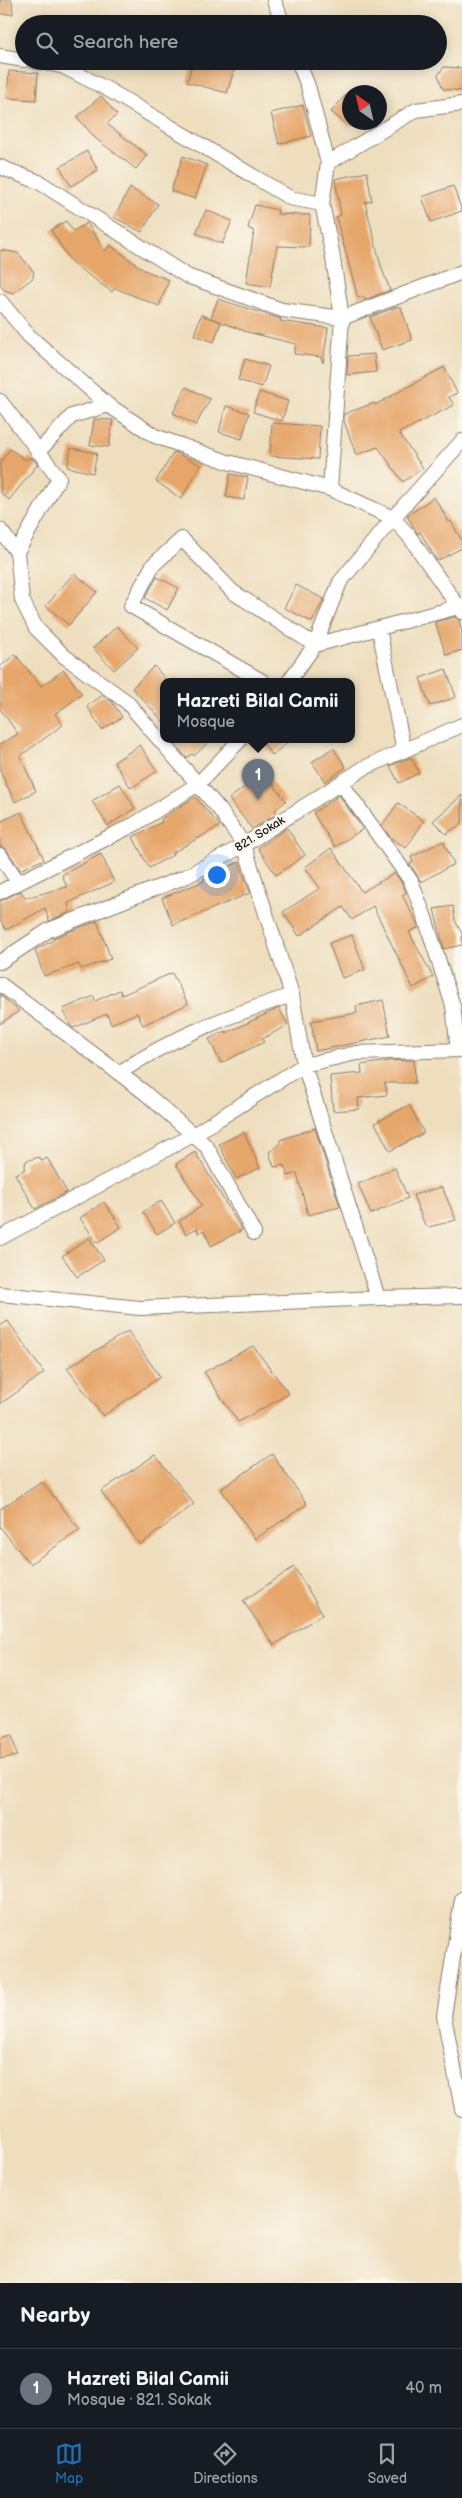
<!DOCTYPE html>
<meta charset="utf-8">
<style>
:root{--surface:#171b24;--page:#242831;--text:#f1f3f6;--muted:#9ea1a6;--line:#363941;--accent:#1f6fb2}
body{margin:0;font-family:"Balsamiq Sans",sans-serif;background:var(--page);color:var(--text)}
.compass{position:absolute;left:342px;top:85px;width:45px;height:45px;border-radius:50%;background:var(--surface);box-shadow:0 2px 12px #0003;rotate:326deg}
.you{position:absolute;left:216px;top:874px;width:18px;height:18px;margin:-12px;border:4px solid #fff;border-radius:50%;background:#1a73e8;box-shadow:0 0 0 8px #1a73e833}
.badge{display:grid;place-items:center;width:32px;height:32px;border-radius:50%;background:var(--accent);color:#fff;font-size:16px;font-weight:700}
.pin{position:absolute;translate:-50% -41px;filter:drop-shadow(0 1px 2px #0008)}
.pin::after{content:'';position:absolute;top:26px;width:18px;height:15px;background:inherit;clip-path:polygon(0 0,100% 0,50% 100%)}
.popup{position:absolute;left:160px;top:678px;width:195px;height:65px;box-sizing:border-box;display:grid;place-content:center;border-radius:10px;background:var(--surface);filter:drop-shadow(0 1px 4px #0005);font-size:16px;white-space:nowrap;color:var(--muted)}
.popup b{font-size:19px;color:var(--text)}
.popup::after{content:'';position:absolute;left:50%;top:100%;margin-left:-10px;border:10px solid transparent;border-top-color:var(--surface)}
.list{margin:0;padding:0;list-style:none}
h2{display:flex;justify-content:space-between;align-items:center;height:65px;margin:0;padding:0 20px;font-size:21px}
h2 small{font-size:16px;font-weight:400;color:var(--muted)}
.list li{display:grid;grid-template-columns:32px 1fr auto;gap:15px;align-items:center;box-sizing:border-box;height:80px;padding:0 20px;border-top:1px solid var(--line)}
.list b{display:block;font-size:19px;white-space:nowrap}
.list p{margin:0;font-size:16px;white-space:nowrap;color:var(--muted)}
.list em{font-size:16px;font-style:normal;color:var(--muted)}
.icon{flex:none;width:28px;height:28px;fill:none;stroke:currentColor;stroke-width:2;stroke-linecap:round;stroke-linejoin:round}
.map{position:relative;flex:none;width:462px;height:2283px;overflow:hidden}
.search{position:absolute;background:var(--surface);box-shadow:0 2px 12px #0003;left:15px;right:15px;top:15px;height:55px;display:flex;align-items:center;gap:12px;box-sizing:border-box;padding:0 18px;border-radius:28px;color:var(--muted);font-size:19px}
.sheet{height:145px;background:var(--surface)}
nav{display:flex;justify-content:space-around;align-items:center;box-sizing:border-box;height:70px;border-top:1px solid var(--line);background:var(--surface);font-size:14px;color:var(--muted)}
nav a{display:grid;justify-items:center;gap:2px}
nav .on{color:var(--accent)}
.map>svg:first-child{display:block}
.building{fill:#e6a569}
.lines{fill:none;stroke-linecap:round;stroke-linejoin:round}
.minor-casing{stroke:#857d6d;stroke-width:16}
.minor{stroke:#fff;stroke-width:14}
.labels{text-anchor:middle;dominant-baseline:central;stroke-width:5;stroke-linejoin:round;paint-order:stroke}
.street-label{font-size:12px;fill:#1c1c1c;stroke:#fbf7ec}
</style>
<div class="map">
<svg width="462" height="2283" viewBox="0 0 462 2283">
<rect width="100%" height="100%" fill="#fbf7ec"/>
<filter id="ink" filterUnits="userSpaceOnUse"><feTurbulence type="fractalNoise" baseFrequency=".02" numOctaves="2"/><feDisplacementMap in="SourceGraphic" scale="10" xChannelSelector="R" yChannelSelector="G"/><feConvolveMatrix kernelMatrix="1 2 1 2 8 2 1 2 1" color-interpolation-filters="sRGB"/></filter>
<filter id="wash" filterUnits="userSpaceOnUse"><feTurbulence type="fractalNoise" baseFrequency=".0096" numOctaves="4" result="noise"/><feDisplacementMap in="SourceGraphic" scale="20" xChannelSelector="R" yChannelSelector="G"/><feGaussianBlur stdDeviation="1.12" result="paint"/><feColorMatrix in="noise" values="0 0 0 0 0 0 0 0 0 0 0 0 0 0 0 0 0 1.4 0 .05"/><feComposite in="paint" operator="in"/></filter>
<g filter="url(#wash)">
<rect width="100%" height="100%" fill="#eedebe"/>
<g id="blocks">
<path class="building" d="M0,0H12L13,14H0Z
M193,61H237L227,93L187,82Z
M444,67L462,68V91L443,89L438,75Z
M9,71L38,73L36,100L7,98Z
M350,90V127L331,112Z
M101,96L117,115L107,124L147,155L136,169L95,138L77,117Z
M303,105L311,136L279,144L271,113Z
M87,151L98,170L71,186L60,167Z
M183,156L207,165L195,199L171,191Z
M367,172L372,201L365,202L381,266L390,290L365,300L363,296L358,298L336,217L341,215L335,179Z
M453,186L462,211L431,222L422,197Z
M130,188L158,204L142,232L114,217Z
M255,205L278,210L277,214L310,215L309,247L277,246L270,287L246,283L254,231L248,228Z
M206,210L232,221L222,244L196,233Z
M66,221L73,231L87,223L105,251L110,245L144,270L169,280L159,306L115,288L112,292L71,262L51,230Z
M0,250L18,253L34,272L33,278L13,293L4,290L0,285Z
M218,299L281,319L280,321L328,328L323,363L321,357L294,354L296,344L247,332L211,318Z
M396,307H401L412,340L382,350L370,317Z
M201,315L221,322L214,342L194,335Z
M374,354L376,372L347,375L348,356Z
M245,359L269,366L262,387L238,380Z
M444,367L457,393L449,397L454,405L399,433L423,468L403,482L378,447L356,455L344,421V414L374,403L375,405Z
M186,387L210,399L196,425L173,413Z
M259,392L288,401L282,421L253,412Z
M226,406L249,413L242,439L219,432Z
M94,419L113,420L109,447L90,445Z
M272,423L320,426L318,459L270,456Z
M71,448L97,453L93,473L67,467Z
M10,449L26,460L30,457L38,464L9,500L1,493L0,463Z
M174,452L201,465L181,499L156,481Z
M230,474L248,477L244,500L226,497Z
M434,497L449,522L451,521L462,541V548L437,561L420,532L418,534L407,516Z
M74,573L97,592L69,625L46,606Z
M157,577L179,588L167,610L145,598Z
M296,585L324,599L312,622L284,608Z
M455,617L459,620L462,631V650L446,655L435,622Z
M117,626L138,648L114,670L93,648Z
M15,654L41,686L64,670L82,694L55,714L63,725L20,756L36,791L15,802L0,771V744L18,734L0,709V667Z
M154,666L164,677V722L132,688Z
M446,669L456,697L430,706L420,678Z
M103,695L112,702L122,717L102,730L87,706Z
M170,739H212L194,756L192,754L187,758Z
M260,739H292L272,755Z
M140,745L157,771L131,788L114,762Z
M333,748L346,767L325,782L312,762Z
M411,757L419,773L399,783L390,766Z
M264,772L286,801L275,810L277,814L252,829L229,799Z
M120,784L135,808L108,826L92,801Z
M339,795L363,829L335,847L313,813Z
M462,795V823L446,834L433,821Z
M195,797L220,826L172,853L173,855L149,868L133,837L162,822L161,819Z
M398,803L424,821L406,848L391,838L382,826Z
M21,812L44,859L20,870L7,850L0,846V822Z
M287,828L305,855L276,875L258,848Z
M443,841L454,864L421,882L410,864L413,862L411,857Z
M331,848L362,892L395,873L403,885L406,893L402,895L419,927L409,932L433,977L413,988L373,906L352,920L343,907L299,936L283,912L320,888L305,867Z
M101,854L114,882L68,903L70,912L49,921L45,908L6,930L0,920V901L21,891L25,898L67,887L62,875Z
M239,862L250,893L173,925L162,898L204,881L203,879Z
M453,906L455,920L462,934V945L444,949L434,909Z
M97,921L111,959L81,969L79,964L44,976L35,950L54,940L53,938Z
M352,935L365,970L342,978L329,943Z
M172,973L188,1004L143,1025L137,1013L111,1024L107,1014L73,1028L70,1025L63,1009L94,996L95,1001L120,990L122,995Z
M0,995L19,1011L0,1024Z
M383,1000L390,1036L316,1051L311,1021L357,1013L356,1006Z
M279,1008L288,1025L262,1039L264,1042L221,1063L209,1039L225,1031L226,1033Z
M414,1060L415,1083H385L387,1095L358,1098L359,1109L333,1111L330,1076L362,1073L361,1065L389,1061Z
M409,1105L424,1133L390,1151L375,1123Z
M315,1128L340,1207L308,1215L297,1173L288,1176L284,1165L274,1167L269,1152L280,1144V1140Z
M244,1132L260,1168L236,1179L219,1144Z
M195,1152L242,1230L211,1246L204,1230L199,1233L197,1228L186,1234L179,1221L202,1206L176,1164Z
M39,1157L42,1161L47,1158L67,1192L35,1209L15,1174L24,1170L26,1161Z
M395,1168L408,1198L371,1214L358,1184Z
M442,1187L456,1220L429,1227L424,1223L413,1195Z
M161,1201L175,1223L157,1234L143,1212Z
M104,1202L121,1227L97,1243L80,1218Z
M89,1238L104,1260L77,1277L62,1256Z
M8,1321L44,1373L0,1404V1326Z
M128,1331L160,1377L103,1416L67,1368Z
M253,1346L289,1394L238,1422L204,1372Z
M272,1454L307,1504L255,1539L221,1489Z
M155,1455L194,1504L140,1545L101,1491Z
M42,1482L80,1530L30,1564L0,1527V1509Z
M294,1567L323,1614L274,1645L243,1601Z
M12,1735L17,1756L0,1759V1738Z"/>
</g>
</g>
<g filter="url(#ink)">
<use href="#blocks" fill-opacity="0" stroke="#857d6d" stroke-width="1"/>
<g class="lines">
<g class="minor-casing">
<path id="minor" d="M274,0L283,24
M0,56L24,60
M33,61L62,66L107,89L290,198L322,204
M298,61L308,86L328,163L322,204L332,252L342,318L330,489
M328,163L416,110L462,104
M0,167L39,182L187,276L282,310L342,318L462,272
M0,301L29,336L108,405
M0,401L59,478L17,552
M38,452L72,416L108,405L155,436L228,462L330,489L393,518L409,536L462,612
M0,530L17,552L22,600L36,628L64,656L127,702L220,810L244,845L292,995L304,1065L378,1298
M379,629L404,751
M262,681L131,606L153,565L182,539L233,592L315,645L462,606
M289,681L315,645L340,582L393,518L462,441
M341,783L411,881L425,918L453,1006L458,1050
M0,855L18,882
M0,892L135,824L198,784L241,739
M0,962L49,930L187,876L244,845L364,768L462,725
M0,984L144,1092L207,1147L254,1233
M119,1073C176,1035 228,1016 292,995
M0,1238L193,1135L304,1065L356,1053L462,1050
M0,1294L140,1308L378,1298L462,1296
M462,1899L444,2016L462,2109"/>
</g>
<use href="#minor" class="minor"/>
</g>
</g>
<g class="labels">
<g class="street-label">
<text transform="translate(260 834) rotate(-32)">821. Sokak</text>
</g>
</g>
</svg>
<svg class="compass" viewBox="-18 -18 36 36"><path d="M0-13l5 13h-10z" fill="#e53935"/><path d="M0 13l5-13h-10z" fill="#9ea1a6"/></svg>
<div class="you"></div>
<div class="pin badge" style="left:258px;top:800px;background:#6b7280">1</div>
<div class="popup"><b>Hazreti Bilal Camii</b>Mosque</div>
<div class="search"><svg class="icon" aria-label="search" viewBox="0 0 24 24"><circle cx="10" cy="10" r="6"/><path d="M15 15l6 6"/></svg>Search here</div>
</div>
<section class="sheet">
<h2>Nearby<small></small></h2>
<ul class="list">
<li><span class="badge" style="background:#6b7280">1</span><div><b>Hazreti Bilal Camii</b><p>Mosque · 821. Sokak</p></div><em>40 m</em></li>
</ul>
</section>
<nav>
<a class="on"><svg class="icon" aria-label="map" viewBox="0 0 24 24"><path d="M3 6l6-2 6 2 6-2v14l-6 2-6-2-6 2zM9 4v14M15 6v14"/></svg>Map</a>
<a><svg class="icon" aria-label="directions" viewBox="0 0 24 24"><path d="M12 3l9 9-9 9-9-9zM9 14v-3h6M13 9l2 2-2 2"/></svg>Directions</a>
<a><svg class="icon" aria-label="saved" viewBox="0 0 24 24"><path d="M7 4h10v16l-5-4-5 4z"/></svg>Saved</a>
</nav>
